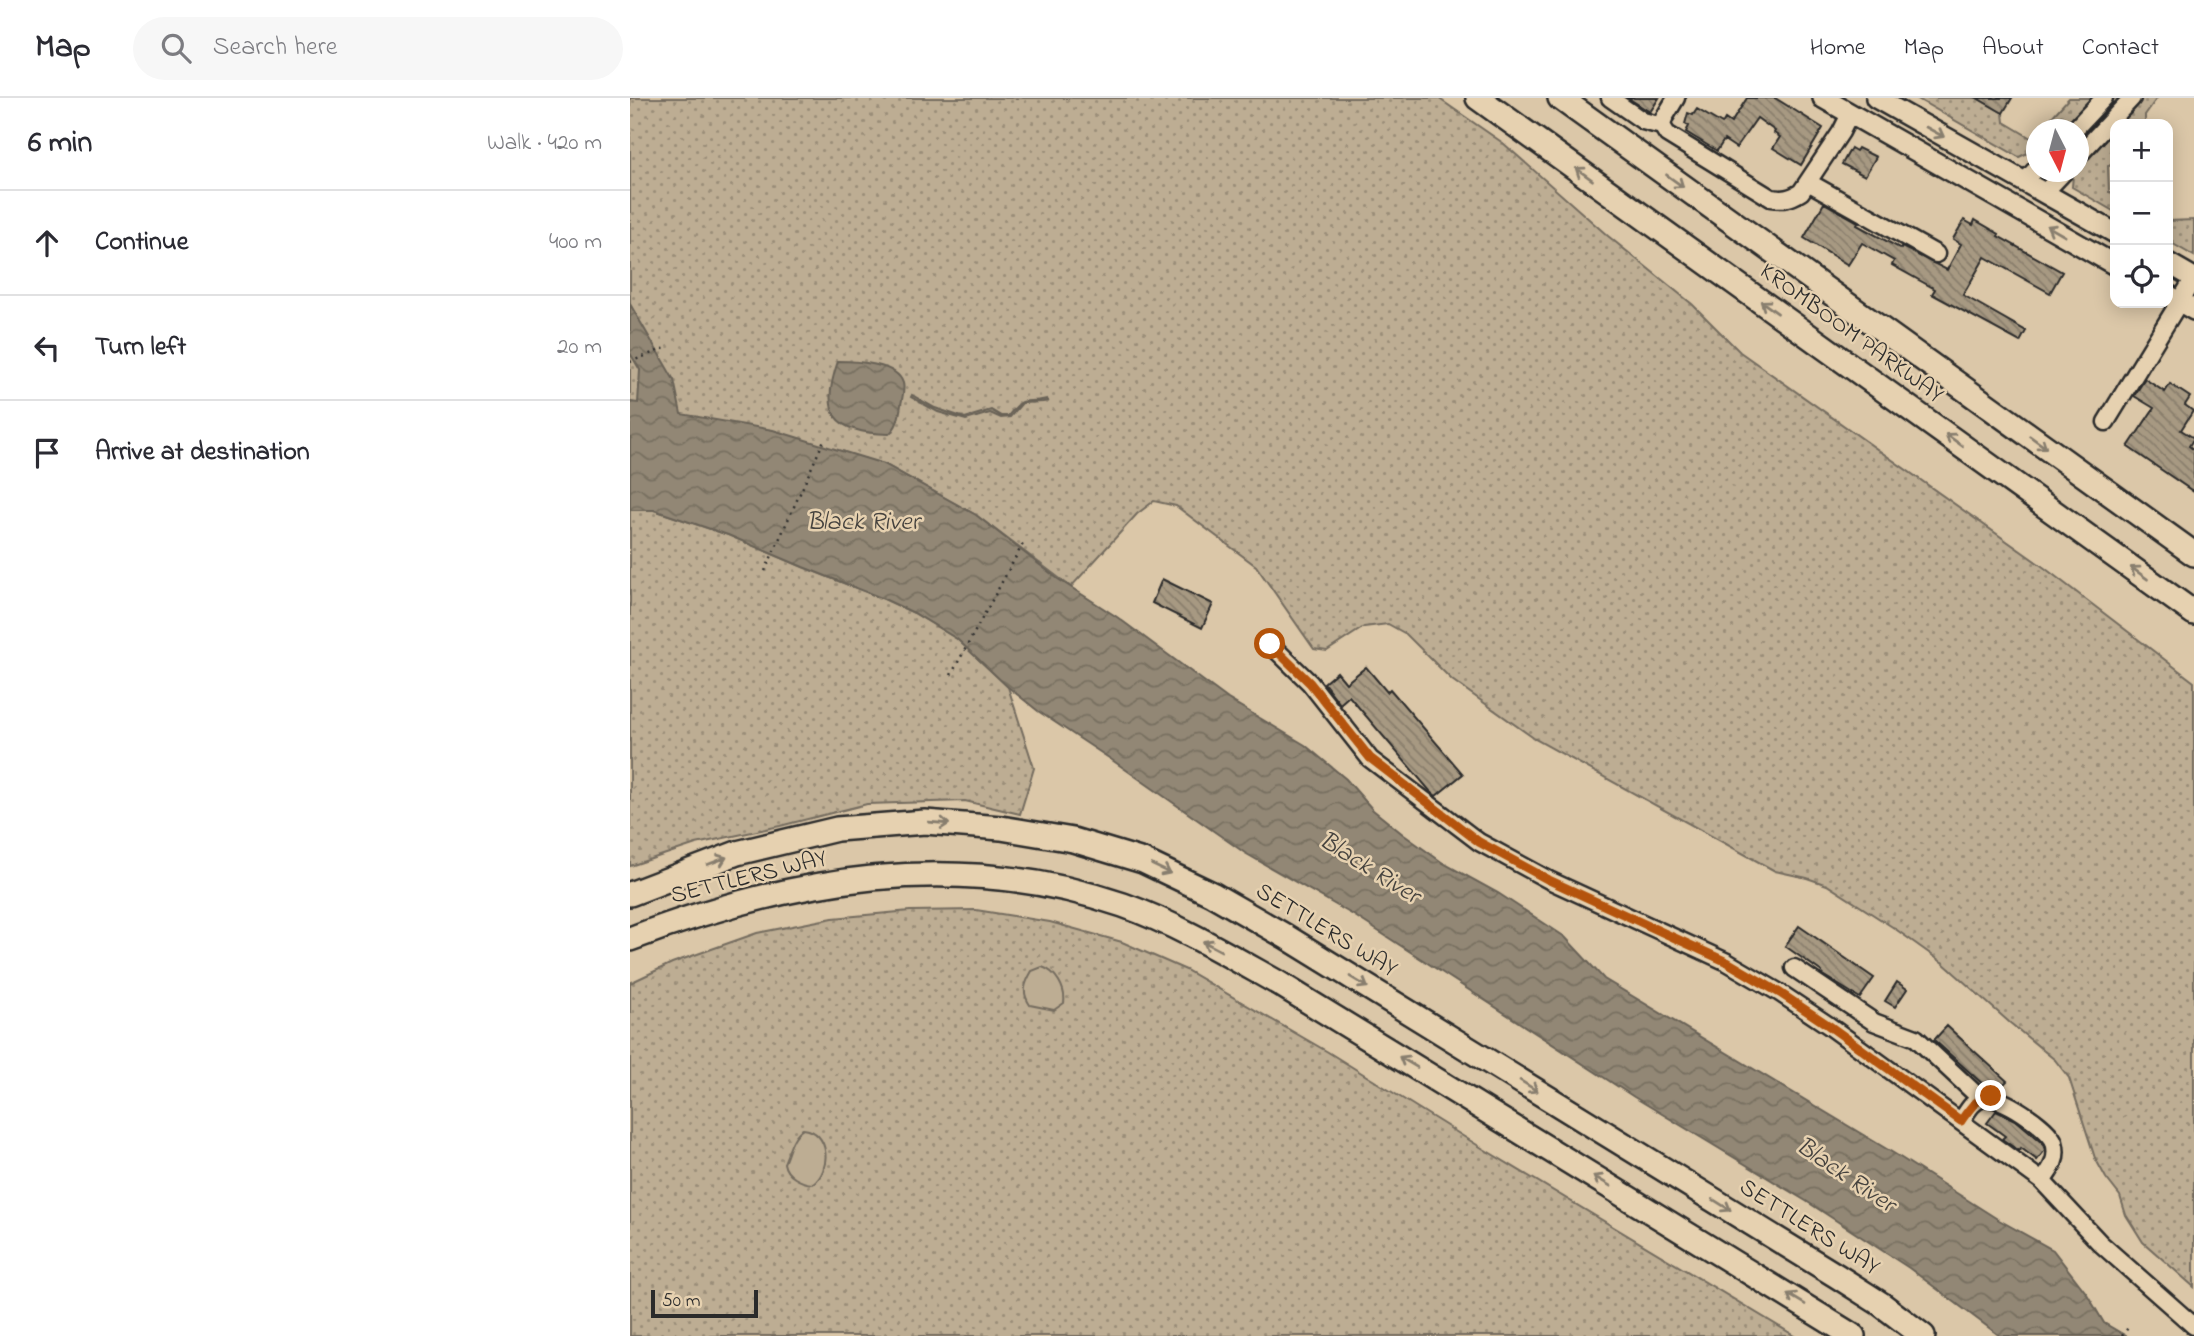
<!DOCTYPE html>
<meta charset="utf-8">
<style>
:root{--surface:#fff;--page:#f7f7f7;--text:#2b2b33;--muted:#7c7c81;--line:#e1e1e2}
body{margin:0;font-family:"Indie Flower",sans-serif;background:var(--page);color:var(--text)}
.controls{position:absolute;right:21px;top:21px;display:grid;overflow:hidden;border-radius:14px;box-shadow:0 4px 18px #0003}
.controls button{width:63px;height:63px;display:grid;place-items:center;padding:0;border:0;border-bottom:2px solid var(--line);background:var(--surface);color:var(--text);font:35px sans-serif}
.compass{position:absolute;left:1396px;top:21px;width:63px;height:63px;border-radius:50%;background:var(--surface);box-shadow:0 4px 18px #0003;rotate:174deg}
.scale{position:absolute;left:21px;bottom:18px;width:107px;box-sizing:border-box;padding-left:7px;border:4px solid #2b2b2b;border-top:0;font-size:19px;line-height:24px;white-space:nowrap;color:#2b2b2b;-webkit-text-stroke:5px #e6d1b0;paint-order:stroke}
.stop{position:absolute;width:21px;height:21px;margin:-16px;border:5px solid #b45309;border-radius:50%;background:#fff}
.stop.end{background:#b45309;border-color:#fff;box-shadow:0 2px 7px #0008}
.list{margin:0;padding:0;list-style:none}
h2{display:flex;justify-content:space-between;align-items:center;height:91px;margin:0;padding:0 28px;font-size:30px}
h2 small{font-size:23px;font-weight:400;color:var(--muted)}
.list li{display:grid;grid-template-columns:46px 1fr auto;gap:21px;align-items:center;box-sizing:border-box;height:105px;padding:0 28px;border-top:2px solid var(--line)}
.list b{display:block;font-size:26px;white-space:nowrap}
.list em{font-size:23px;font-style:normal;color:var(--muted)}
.icon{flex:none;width:38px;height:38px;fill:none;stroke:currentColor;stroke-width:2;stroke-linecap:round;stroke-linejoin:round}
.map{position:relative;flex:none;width:1564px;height:1238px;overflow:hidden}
header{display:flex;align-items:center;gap:42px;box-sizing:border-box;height:98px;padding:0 35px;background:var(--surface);border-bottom:2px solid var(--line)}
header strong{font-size:33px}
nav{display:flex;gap:38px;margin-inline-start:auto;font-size:24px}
.search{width:490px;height:63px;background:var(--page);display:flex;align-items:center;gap:18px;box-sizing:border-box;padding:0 24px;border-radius:38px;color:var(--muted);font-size:26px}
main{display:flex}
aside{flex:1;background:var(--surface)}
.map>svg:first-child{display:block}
.grass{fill:url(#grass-dots);stroke:#746c5f;stroke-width:2}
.pitch{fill:#bdad93;stroke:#746c5f;stroke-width:2}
.water{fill:url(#water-waves);stroke:#696257;stroke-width:2}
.building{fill:url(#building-back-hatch);stroke:#2b2b2b;stroke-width:2}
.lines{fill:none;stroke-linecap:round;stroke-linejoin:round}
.minor-casing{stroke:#2b2b2b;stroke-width:21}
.major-casing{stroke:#2b2b2b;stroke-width:24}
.highway-casing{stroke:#2b2b2b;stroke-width:28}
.path{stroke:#2b2b2b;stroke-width:2.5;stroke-dasharray:2 5;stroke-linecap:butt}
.minor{stroke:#e6d1b0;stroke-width:16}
.major{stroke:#e6d1b0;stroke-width:19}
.highway{stroke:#e6d1b0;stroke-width:23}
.oneway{stroke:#887e6e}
.route{stroke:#b45309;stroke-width:9}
.labels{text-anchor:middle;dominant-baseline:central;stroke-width:5;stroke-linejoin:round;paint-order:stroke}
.street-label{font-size:24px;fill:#2b2b2b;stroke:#e6d1b0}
.water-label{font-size:26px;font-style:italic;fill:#45423e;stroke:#e6d1b0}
</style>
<header>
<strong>Map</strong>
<div class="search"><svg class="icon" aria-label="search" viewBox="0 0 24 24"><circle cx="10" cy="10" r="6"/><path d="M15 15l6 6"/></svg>Search here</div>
<nav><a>Home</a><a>Map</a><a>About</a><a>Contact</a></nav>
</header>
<main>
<aside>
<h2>6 min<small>Walk · 420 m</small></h2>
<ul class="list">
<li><svg class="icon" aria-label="ahead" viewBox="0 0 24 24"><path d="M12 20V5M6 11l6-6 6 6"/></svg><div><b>Continue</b></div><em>400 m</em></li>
<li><svg class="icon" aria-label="left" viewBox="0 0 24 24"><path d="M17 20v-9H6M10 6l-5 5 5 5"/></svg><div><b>Turn left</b></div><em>20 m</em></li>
<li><svg class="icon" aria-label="arrive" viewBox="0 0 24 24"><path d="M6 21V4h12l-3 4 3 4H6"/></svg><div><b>Arrive at destination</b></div></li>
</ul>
</aside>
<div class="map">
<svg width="1564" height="1238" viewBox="0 0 1564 1238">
<defs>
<pattern id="grass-dots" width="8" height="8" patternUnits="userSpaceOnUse" patternTransform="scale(1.75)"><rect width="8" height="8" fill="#bdad93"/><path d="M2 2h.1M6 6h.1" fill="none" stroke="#9a8d78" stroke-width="1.8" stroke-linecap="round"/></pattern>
<pattern id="water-waves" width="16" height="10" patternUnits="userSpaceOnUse" patternTransform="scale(1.75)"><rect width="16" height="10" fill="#928775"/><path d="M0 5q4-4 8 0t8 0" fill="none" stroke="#776f60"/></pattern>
<pattern id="building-back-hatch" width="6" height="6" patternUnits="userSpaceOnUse" patternTransform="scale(1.75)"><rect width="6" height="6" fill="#a79982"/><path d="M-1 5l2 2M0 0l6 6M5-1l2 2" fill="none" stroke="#887d6b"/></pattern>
</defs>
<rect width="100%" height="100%" fill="#dbc7a8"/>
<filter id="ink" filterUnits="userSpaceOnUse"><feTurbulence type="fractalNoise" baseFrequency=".0143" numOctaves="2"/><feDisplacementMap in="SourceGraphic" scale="14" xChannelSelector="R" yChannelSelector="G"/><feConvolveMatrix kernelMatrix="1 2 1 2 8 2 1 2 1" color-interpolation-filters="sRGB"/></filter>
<g filter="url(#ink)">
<path class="grass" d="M0,0H808L873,45L978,138L1062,206L1110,254L1412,468L1564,584V1189L1513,1144L1496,1117L1490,1098L1476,1080L1465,1060L1439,980L1425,962L1379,924L1313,865L1264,830L1197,787L1177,780L1145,773L905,641L822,582L776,536L758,526L734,529L697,553L684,551L626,468L546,408L524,403L507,416L441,489L346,417L254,366L0,304Z
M1286,0H1347L1373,15L1374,24L1401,40L1406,35V51L1389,59Z
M1439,0H1527L1515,17V26H1485V67L1478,68L1479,94H1485V114L1442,89L1443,77L1440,74H1448V32H1410Z
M1564,122V158L1538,143V123Z
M0,412H24L98,437L173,469L254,501L284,515L327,541L378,589L404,670L390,716L335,703L237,706L150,728L66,746L0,768Z
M346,812L420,824L492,844L556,872L698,954L852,1050L1165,1238H0V885L42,865L127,835L203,820L280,813Z"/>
<path class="pitch" d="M412,869C426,873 436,891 434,905L424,912L400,907C391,894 395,885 402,873Z
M173,1031C200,1033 202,1072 183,1086C171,1085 156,1078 154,1065C159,1054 162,1037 173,1031Z"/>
<path class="water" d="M0,206L44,282L51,316L143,332L254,366L346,417L428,481L487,519L598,601L675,647L716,681L743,712L774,737L813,765L868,795L935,839L974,881L1265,1056L1369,1122L1423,1152L1457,1196L1474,1225L1496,1238H1370L1279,1170L1176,1103L1004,999L725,818L615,755L482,662L408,613L378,589L327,541L284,515L254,501L173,469L98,437L24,412H0V304L8,305L10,272L0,255Z
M208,263C225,263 267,265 273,285C275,292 272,300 271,307C269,319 268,328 259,336C202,335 190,315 208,263Z
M282,297L305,310L335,320L361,312L371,318H378C396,295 393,307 417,301L418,303L413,304L392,305L380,319L371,320L360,315L336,322L308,314L281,299Z"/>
<path class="building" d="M998,0H1029L1020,14Z
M1117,0H1145L1193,30L1171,67L1143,50L1150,39L1144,35L1145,33L1127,20L1106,50L1094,42L1087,53L1056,34L1059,28L1055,26L1058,15L1063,17L1067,11L1092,26L1095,21L1101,25Z
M1347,0H1382L1373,15Z
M1221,50L1226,53L1228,50L1246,59L1235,78L1212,66Z
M1194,105L1228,124L1227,127L1271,151L1272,149L1317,172L1331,146L1323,141L1334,122L1343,127L1345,122L1369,136L1368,138L1432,174L1420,195L1355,159L1333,197L1396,233L1390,244L1302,196L1305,191L1262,167L1264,163L1232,145L1218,167L1174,140Z
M1515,281L1535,294L1540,286L1560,299L1555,307L1563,313L1551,332L1564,340L1559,348L1564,352V394L1498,349L1524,310L1504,298Z
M532,481L583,506L572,530L522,505Z
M736,569L757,594L760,591L833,676L806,698L800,693L719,598L710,606L694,585L707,574L716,585Z
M1169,828L1244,880L1230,900L1191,876L1192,874L1155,848Z
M1267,884L1277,891L1265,909L1255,903Z
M1317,928L1377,983L1369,991L1356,989L1304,942Z
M1366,1013L1387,1023L1412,1044L1415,1052L1407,1062L1391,1050L1389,1053L1372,1041L1375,1038L1357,1025Z"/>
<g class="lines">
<g class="minor-casing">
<path id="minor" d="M980,0L1013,23L1032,28
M1046,0L1034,20L1032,28L1037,36L1141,100C1153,102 1160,101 1171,94L1211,34L1220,16
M1444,32L1474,0
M1448,58L1502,0
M1178,84L1306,156
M1394,84L1406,71
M1414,95L1434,74
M1476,324L1564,180
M640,546L680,585L740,661L849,744L919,782L1097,864L1150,895L1198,927L1412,1083L1470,1145L1564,1228
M1164,870L1244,924L1286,940L1350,1000
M1331,1023C1337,1014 1342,1003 1353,1000C1368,995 1419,1029 1424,1044C1429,1060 1421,1072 1412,1083"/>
</g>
<g class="major-casing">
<path id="major" d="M1193,0L1485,167
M1246,0L1485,135
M1538,165L1564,180
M1538,197L1564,212"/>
</g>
<g class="highway-casing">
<path id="highway" d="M848,0L1564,515
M930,0L1564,456
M0,796L107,755L207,731L295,724L371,730L443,742L513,763L582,796L655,838L1207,1178L1251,1206L1293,1238
M0,841C160,780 327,750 493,807C547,826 600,858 650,886L1223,1238"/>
</g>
<path class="path" d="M0,264L35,250
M135,473L194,342
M321,577L394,444
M1492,1238L1500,1227"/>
<use href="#minor" class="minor"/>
<use href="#major" class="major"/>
<use href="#highway" class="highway"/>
</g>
<defs><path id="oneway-shaft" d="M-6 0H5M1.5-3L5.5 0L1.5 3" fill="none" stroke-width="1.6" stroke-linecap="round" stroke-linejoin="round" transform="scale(1.75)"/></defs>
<g class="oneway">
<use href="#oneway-shaft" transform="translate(1305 34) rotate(29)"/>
<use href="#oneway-shaft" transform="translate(954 76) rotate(-144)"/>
<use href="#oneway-shaft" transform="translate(1045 83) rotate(36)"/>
<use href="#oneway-shaft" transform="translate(1426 133) rotate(-150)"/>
<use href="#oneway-shaft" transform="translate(1139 209) rotate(-144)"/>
<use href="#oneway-shaft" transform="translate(1324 342) rotate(-144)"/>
<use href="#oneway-shaft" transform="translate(1408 344) rotate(36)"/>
<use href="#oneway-shaft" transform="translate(1509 475) rotate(-144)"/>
<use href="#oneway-shaft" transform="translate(309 725) rotate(5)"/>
<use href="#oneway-shaft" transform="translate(87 763) rotate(-21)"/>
<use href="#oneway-shaft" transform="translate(531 771) rotate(26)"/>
<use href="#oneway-shaft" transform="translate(582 848) rotate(-152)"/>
<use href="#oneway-shaft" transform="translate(729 884) rotate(31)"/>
<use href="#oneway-shaft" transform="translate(778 964) rotate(-149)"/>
<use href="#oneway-shaft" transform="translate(899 988) rotate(32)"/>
<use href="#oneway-shaft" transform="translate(972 1083) rotate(-149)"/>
<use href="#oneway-shaft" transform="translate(1092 1107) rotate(32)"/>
<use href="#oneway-shaft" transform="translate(1166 1201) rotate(-149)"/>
</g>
</g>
<g class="lines" filter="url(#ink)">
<path class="route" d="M640,546L680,585L740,660L849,744L919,782L1097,864L1150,895L1198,927L1331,1023C1340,1010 1345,1001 1361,998"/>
</g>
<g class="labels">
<g class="street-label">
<text transform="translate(1221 236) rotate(36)">KROMBOOM PARKWAY</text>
<text transform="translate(119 780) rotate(-14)">SETTLERS WAY</text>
<text transform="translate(696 833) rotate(31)">SETTLERS WAY</text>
<text transform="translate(1179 1130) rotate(32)">SETTLERS WAY</text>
</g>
<g class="water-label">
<text x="233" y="425">Black River</text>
<text transform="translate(739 771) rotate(32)">Black River</text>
<text transform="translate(1215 1078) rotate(34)">Black River</text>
</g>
</g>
</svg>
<div class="controls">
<button>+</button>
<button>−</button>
<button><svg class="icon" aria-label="locate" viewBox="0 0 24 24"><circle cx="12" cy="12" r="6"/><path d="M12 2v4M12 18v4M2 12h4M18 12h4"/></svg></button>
</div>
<svg class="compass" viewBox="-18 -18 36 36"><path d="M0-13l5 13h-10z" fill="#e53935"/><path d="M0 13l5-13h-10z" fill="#7c7c81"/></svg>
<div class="scale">50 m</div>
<div class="stop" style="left:640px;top:546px"></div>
<div class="stop end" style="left:1361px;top:998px"></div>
</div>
</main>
